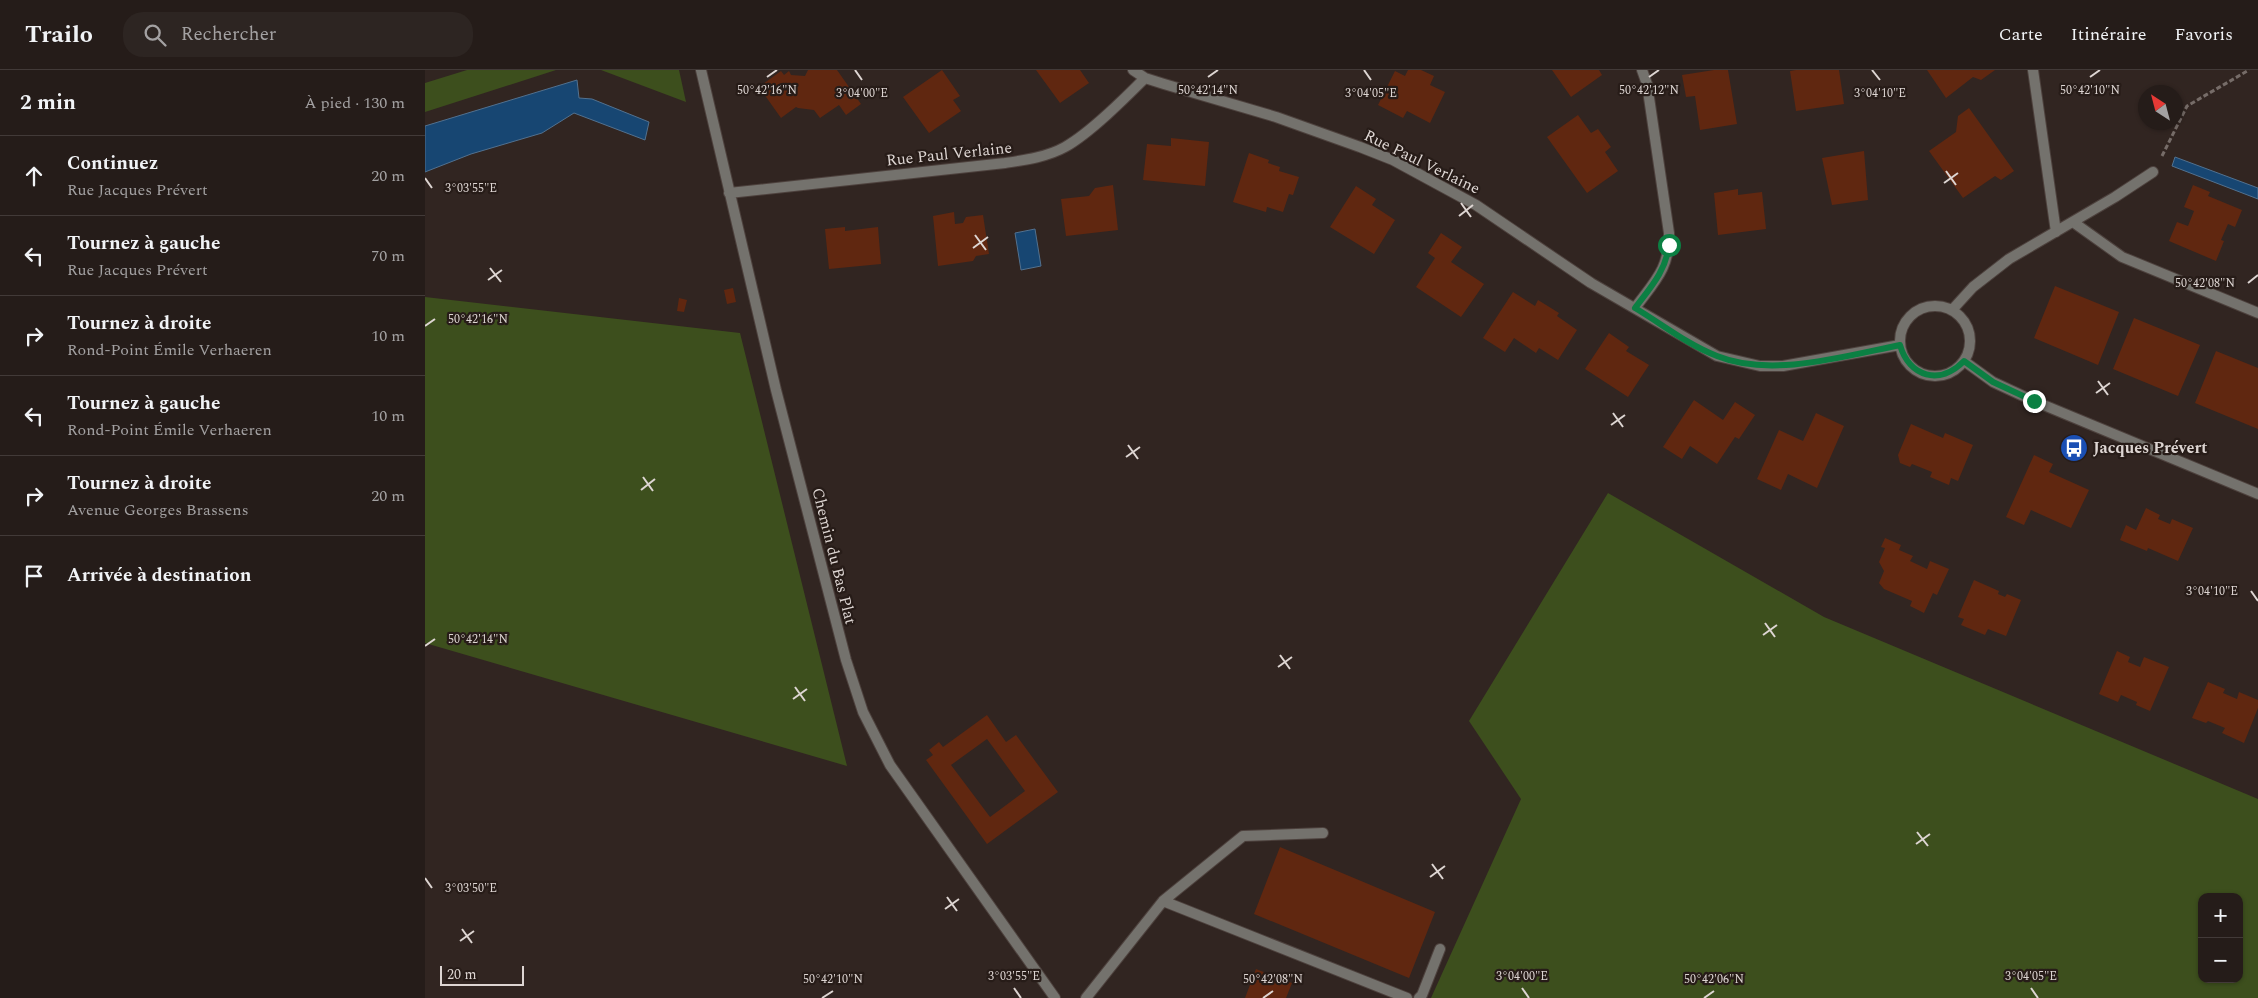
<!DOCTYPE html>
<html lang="fr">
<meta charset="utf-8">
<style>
:root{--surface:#251c19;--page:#2d2522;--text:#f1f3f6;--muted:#a3a1a2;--line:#423a38}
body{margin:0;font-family:Spectral,serif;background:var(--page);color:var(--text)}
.controls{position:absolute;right:15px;bottom:15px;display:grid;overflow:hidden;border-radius:10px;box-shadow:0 1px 4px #0004}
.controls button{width:45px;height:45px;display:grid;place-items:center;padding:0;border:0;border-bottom:1px solid var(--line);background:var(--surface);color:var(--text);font:25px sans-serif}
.compass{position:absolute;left:1713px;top:15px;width:45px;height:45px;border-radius:50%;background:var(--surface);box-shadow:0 1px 4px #0004;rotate:324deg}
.scale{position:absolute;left:15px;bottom:12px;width:84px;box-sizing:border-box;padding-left:5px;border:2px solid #ddd5d2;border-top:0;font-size:14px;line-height:18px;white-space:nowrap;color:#ddd5d2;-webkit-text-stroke:4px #271c18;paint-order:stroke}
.stop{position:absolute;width:15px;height:15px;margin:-11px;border:4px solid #0b8043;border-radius:50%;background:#fff}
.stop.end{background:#0b8043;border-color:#fff;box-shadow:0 1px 5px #0008}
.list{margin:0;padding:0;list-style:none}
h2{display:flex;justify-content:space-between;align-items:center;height:65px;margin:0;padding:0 20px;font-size:21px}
h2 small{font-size:16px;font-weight:400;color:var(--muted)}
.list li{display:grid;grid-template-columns:32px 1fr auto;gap:15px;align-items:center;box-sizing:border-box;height:80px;padding:0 20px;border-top:1px solid var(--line)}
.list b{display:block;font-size:19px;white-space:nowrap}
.list p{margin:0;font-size:16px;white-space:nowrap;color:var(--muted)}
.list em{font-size:16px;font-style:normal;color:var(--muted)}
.icon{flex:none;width:28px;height:28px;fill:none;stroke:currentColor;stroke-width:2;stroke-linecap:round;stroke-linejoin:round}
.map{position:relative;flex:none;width:1833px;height:928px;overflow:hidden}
header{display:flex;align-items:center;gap:30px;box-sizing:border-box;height:70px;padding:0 25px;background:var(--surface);border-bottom:1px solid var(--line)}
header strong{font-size:24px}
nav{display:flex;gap:28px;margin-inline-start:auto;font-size:18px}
.search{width:350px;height:45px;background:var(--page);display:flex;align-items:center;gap:12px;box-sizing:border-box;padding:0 18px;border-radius:20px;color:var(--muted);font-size:19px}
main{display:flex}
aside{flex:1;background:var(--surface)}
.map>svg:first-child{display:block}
.green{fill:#3d4f1d;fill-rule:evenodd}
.water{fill:#174672;stroke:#52718f}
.building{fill:#602710;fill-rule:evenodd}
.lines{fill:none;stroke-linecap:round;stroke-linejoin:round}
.lane-casing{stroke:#4d413d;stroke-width:12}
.street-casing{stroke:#4d413d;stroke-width:12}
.path{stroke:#766c68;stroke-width:3;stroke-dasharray:5 2.5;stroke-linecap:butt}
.lane{stroke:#74726d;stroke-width:10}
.street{stroke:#74726d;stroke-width:10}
.route{stroke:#0b8043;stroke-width:6}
.ticks{fill:none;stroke:#ddd5d2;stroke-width:2}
.labels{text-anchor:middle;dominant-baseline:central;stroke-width:4.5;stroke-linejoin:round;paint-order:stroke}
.street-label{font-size:16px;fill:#ddd5d2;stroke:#271c18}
.poi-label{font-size:16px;font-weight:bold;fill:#ddd5d2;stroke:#271c18;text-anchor:start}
.ticks-label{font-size:12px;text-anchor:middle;fill:#ddd5d2;stroke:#271c18;stroke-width:4.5;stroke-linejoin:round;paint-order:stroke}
</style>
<header>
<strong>Trailo</strong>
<div class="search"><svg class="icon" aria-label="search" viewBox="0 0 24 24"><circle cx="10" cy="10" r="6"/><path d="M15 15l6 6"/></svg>Rechercher</div>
<nav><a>Carte</a><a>Itinéraire</a><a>Favoris</a></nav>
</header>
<main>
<aside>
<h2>2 min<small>À pied · 130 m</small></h2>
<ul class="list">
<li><svg class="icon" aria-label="ahead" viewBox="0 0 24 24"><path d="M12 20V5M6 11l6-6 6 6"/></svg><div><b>Continuez</b><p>Rue Jacques Prévert</p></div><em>20 m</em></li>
<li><svg class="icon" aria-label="left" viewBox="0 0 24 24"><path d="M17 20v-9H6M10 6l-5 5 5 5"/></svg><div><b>Tournez à gauche</b><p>Rue Jacques Prévert</p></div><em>70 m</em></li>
<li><svg class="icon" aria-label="right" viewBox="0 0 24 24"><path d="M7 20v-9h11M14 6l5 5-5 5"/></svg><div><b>Tournez à droite</b><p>Rond-Point Émile Verhaeren</p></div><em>10 m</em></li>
<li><svg class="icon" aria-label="left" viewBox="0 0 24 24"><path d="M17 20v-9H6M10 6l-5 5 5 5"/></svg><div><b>Tournez à gauche</b><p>Rond-Point Émile Verhaeren</p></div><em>10 m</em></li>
<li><svg class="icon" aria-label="right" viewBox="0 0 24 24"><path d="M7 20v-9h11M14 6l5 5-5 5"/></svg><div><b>Tournez à droite</b><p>Avenue Georges Brassens</p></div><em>20 m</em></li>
<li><svg class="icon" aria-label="arrive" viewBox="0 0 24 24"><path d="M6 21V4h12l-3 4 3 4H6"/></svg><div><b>Arrivée à destination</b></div></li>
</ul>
</aside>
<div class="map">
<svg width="1833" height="928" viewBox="0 0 1833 928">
<rect width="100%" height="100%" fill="#312521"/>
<path class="green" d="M42,0H131L0,42V13Z
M176,0H254L261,32Z
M0,227L315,263L422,696L0,573Z
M1183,423L1399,547L1833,729V928H1006L1096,729L1044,651ZM1777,827H1814V909H1777Z"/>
<path class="water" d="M152,10L154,28L167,29L224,52L220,70L149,43L117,63L46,84L0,102V56Z
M1750,87L1833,118V129L1747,96Z
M610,159L616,196L596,200L590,163Z"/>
<path class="building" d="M383,0H412L436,34L421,45L414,35L395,48L389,40L373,38L371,37L356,48L334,17L356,1L359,5L364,1L366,5L380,6Z
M517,0L535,26L528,30L536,41L504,63L478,27Z
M611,0H655L664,13L635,33Z
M983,0H996L1009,6L1005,15L1020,22L1005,53L982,41L978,48L953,35L970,1L980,6Z
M1127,0H1174L1177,5L1146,27Z
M1289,0H1303L1312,54L1275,60L1270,26L1261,27L1257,5Z
M1371,0H1414L1419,34L1371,41L1365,1Z
M1502,0H1570L1556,10L1548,7L1521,28Z
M1544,38L1589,101L1576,110L1570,106L1538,128L1504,81L1531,62L1533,46Z
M1153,45L1166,63L1173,59L1186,77L1180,82L1193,101L1162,123L1122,67Z
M746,68L784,72L780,116L718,110L722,74L746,76Z
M1439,81L1443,130L1407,135L1397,88Z
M824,83L844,90L843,93L855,97L854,101L874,107L868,125L864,124L858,142L842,137L841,142L808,132Z
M688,115L693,160L641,166L636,129L664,126L670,118Z
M1768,115L1785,122L1783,126L1817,140L1810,157L1803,154L1796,170L1799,171L1791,191L1744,171L1752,152L1763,156L1769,141L1759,137Z
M931,116L951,129L947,135L970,150L949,184L905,157Z
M1313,119V125L1337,122L1341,159L1293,165L1289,123Z
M529,142L530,154L538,153L541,147L558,145L564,184L551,186L548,191L513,196L508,146Z
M420,157V161L453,157L456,194L404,199L400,159Z
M1016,163L1037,177L1026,192L1059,214L1036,247L991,217L1010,188L1003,183Z
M1630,216L1694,242L1673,295L1609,268Z
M308,218L311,232L302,234L299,220Z
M1088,222L1110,236L1113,230L1134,243L1132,246L1152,260L1133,290L1114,278L1111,283L1089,268L1080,282L1058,268Z
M254,228L262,230L259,242L252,241Z
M1709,248L1775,275L1753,326L1688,299Z
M1184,263L1204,277L1201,281L1224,295L1203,327L1160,299Z
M1791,281L1833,298V359L1770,333Z
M1269,330L1298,350L1310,332L1330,345L1314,369L1310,367L1292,394L1265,376L1257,389L1238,377Z
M1391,343L1419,356L1392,418L1363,404L1356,420L1332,409L1354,360L1378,371Z
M1486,354L1518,368L1520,363L1548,375L1533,411L1526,408L1524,415L1505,407L1507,402L1487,394L1485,397L1475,393L1473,385Z
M1609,385L1628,394L1624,402L1664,420L1646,458L1606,440L1599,455L1581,447Z
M1721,438L1735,445L1733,449L1745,454L1747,449L1768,458L1753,491L1723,478L1722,481L1695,470L1701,455L1711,460Z
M1460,468L1476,475L1474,480L1488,486L1485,491L1502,499L1505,491L1524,499L1512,525L1508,523L1499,543L1485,536L1487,531L1459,519L1454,513L1459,501L1454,492L1460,478L1456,477Z
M1549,510L1574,521L1573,524L1580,527L1582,524L1596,530L1581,566L1563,559L1560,565L1536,555L1539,549L1533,547Z
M1692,581L1705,587L1703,592L1715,597L1719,587L1744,597L1725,641L1711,635L1712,632L1696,625L1693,632L1674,624Z
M1783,612L1800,619L1798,623L1812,629L1814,622L1833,630V638L1819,673L1797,663L1800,658L1783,651L1781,653L1767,648Z
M562,645L581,672L591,665L633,722L562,774L501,690L508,685L504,680L514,672L518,677ZM562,669L600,721L565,747L526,695Z
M855,777L1010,842L984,908L829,844Z
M831,899L867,913L861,928H820Z"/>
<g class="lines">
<g class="lane-casing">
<path id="lane" d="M738,831L982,928
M661,928L738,831L818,766L898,763
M994,928L997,925L1015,879"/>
</g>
<g class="street-casing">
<path id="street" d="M276,0L351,320L421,590L438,642L465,695L630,928
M708,0L720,8L739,14L851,47L935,77L968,90L1051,135L1166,213L1292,286L1335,296H1358L1475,275
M1608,0L1631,162
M304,123L580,93C600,90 622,87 640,77C665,63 700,28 720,8
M1648,152L1697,187L1833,243
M1475 271a35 35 0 1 1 70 0a35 35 0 1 1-70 0Z
M1210,238C1230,211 1245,198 1244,163L1222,14L1217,0
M1527,240L1548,217L1584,189L1690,127L1728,102
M1539,291L1568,312L1609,331L1833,424"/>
</g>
<path class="path" d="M1737,86L1762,36L1824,0"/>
<use href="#lane" class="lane"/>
<use href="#street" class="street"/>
</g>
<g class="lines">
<path class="route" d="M1244,175C1241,201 1225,218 1210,238C1237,254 1263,275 1292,286C1346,308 1420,286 1475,275C1484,307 1515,316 1539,291L1568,312L1609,331"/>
</g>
<path class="ticks" d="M430,0L437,10M939,0L946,10M1447,0L1455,10M342,7L352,0M783,7L793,0M1224,7L1234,0M1665,7L1675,0M1521,101L1531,115M0,108L7,118M1519,113L1533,103M1036,133L1046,147M1034,146L1048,135M550,165L561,180M548,178L563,167M65,198L76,212M63,210L77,200M1823,213L1833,205M0,256L10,249M1673,311L1683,325M1671,323L1685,313M1188,343L1198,357M1186,355L1200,345M703,375L713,389M701,387L715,377M218,407L228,421M216,420L230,409M1826,521L1833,531M1340,553L1350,567M1338,565L1352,555M0,576L10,569M855,585L865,599M853,597L867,587M370,617L380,631M368,629L382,619M1492,762L1503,776M1491,774L1505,764M1007,794L1018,809M1005,807L1020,796M0,808L7,818M522,827L532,841M520,839L534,829M37,859L47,873M35,871L49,861M589,918L596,928M1097,918L1104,928M1606,918L1613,928M397,928L408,921M838,928L848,921M1279,928L1289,921"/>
<defs>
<g id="bus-disc" transform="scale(1.4375)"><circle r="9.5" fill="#1a4fb4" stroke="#271c18"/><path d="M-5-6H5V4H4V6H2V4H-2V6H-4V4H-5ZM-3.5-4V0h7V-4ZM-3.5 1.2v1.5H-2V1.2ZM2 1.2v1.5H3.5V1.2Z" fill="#fff"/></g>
</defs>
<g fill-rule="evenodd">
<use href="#bus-disc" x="1649" y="378"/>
</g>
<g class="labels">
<g class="street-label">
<text transform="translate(524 84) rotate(-6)">Rue Paul Verlaine</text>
<text transform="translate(997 92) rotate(26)">Rue Paul Verlaine</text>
<text transform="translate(409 486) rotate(76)">Chemin du Bas Plat</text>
</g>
<g class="poi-label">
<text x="1668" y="378">Jacques Prévert</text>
</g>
</g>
<g class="ticks-label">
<text x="342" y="24">50°42'16"N</text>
<text x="783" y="24">50°42'14"N</text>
<text x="1224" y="24">50°42'12"N</text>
<text x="1665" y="24">50°42'10"N</text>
<text x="437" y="27">3°04'00"E</text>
<text x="946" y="27">3°04'05"E</text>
<text x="1455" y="27">3°04'10"E</text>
<text x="46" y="122">3°03'55"E</text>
<text x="1780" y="217">50°42'08"N</text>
<text x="53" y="253">50°42'16"N</text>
<text x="1787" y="525">3°04'10"E</text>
<text x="53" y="573">50°42'14"N</text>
<text x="46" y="822">3°03'50"E</text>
<text x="589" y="910">3°03'55"E</text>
<text x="1097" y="910">3°04'00"E</text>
<text x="1606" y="910">3°04'05"E</text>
<text x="408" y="913">50°42'10"N</text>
<text x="848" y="913">50°42'08"N</text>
<text x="1289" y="913">50°42'06"N</text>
</g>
</svg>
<div class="controls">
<button>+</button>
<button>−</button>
</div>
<svg class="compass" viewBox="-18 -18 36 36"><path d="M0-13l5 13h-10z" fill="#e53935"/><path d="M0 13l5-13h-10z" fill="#a3a1a2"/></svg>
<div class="scale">20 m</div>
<div class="stop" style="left:1244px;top:175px"></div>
<div class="stop end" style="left:1609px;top:331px"></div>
</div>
</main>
